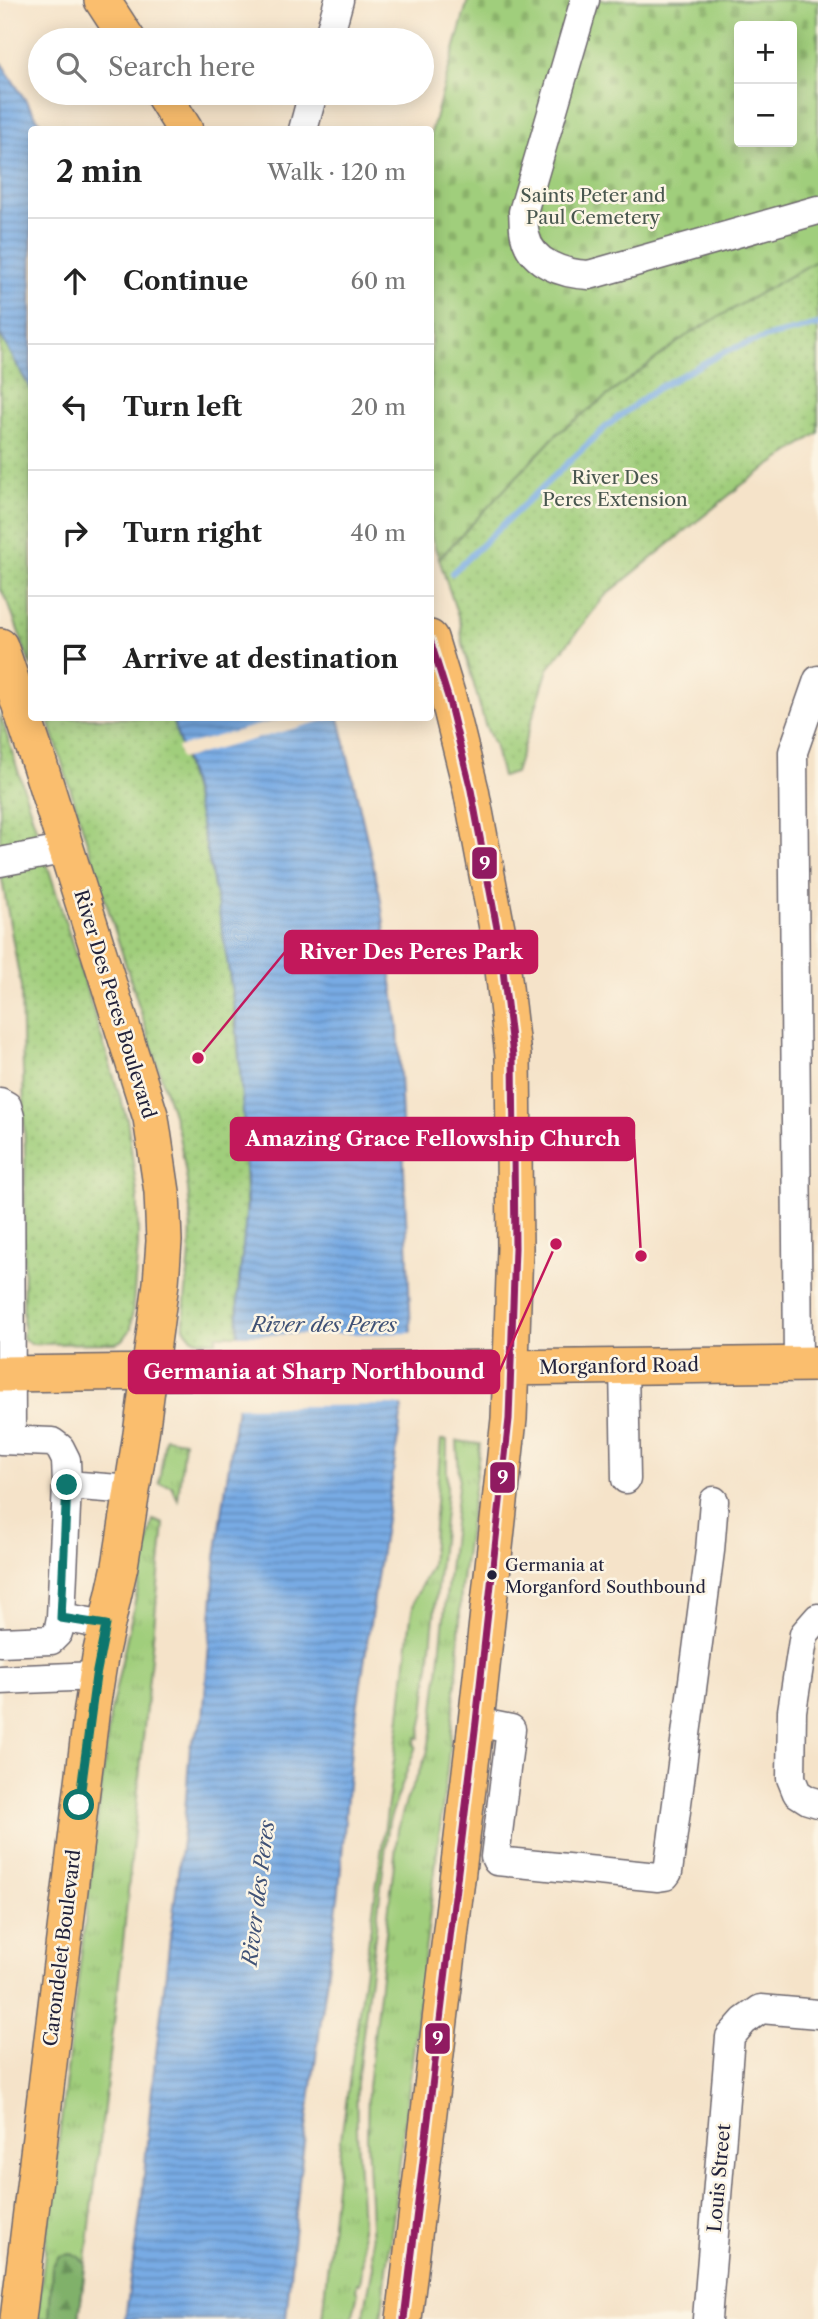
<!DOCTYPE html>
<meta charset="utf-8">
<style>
:root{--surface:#fff;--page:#f6f6f6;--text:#222;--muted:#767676;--line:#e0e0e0}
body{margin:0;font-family:"Libre Caslon Text",serif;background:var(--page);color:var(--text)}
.controls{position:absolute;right:21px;top:21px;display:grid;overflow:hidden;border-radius:7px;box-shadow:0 4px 18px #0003}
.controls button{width:63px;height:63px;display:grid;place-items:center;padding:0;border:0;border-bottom:2px solid var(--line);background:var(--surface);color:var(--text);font:35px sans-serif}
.stop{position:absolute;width:21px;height:21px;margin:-16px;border:5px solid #0f766e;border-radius:50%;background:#fff}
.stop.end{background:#0f766e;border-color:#fff;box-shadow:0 2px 7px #0008}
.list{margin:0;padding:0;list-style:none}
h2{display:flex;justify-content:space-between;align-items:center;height:91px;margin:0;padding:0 28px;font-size:30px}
h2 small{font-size:23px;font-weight:400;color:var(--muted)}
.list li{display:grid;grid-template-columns:46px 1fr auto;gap:21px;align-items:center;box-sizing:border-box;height:126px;padding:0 28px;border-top:2px solid var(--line)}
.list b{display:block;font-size:26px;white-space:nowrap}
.list em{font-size:23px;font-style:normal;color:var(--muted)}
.icon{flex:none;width:38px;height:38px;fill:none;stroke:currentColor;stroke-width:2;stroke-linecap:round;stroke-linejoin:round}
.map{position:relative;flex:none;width:818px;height:2319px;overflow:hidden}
.search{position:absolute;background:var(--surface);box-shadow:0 4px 18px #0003;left:28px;top:28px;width:406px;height:77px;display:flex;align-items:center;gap:18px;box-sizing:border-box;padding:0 24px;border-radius:38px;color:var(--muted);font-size:26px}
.panel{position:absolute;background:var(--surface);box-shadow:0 4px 18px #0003;left:28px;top:126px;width:406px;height:595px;border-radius:7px}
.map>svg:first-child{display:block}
.grass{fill:url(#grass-tufts);stroke:#61785b;stroke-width:2}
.forest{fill:url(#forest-firs);stroke:#516a53;stroke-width:2}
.cemetery{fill:url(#cemetery-stones);stroke:#61785b;stroke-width:2;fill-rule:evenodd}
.park{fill:url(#park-dots);stroke:#61785b;stroke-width:2}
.water{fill:url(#water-rules);stroke:#4d6690;stroke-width:2}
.pier{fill:#f5e3c9}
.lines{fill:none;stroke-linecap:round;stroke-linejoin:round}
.stream{stroke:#78abe4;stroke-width:6}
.minor-casing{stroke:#6c666d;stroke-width:31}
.major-casing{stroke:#6c666d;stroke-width:38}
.minor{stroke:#fff;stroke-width:28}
.major{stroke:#fabe6e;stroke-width:35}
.bus-1-casing{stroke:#fcf5e5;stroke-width:12}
.bus-1{stroke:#901b61;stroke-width:7}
.route{stroke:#0f766e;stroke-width:9}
.bus-dot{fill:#22223b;stroke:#fcf5e5;stroke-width:2.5}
.labels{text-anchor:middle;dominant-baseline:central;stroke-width:5;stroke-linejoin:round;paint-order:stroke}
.bus-label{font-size:17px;fill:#22223b;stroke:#fcf5e5;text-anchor:start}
.park-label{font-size:19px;fill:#48564e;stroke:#fcf5e5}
.street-label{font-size:19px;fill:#22223b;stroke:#fcf5e5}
.water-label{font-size:21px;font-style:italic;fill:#405276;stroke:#fcf5e5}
.leader{fill:none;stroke:#c2185b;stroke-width:2.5}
.callout-dot{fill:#c2185b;stroke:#fcf5e5;stroke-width:2.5}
.callout{fill:#c2185b;stroke:#c2185b;stroke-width:2.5}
.callout-label{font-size:21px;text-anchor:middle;font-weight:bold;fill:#fff}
.line-badge{stroke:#fcf5e5;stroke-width:2.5}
.badge-label{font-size:19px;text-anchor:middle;font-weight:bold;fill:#fff}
</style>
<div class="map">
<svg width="818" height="2319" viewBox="0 0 818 2319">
<defs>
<pattern id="grass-tufts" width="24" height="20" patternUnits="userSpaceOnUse" patternTransform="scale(1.75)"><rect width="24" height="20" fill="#a0ce7b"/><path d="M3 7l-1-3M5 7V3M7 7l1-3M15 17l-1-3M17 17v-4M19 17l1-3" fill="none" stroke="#8ab16b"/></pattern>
<pattern id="forest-firs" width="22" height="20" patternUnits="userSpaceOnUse" patternTransform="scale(1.75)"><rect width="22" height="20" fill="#80b16b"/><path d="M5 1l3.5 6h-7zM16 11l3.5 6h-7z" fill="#689059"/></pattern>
<pattern id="cemetery-stones" width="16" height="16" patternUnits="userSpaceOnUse" patternTransform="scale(1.75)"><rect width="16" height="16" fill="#a0ce7b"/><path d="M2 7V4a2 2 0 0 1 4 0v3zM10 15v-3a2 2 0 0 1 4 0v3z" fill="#8ab16b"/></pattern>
<pattern id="park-dots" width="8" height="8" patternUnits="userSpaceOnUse" patternTransform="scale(1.75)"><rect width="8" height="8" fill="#a0ce7b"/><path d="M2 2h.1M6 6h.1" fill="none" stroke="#8ab16b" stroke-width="1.8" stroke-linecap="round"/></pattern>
<pattern id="water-rules" width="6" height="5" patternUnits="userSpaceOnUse" patternTransform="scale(1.75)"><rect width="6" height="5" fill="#78abe4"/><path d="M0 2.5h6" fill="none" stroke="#628bba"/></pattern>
</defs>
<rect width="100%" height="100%" fill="#fcf5e5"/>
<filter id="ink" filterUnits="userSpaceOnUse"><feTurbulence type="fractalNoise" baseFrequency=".0143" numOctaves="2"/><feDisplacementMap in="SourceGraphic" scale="14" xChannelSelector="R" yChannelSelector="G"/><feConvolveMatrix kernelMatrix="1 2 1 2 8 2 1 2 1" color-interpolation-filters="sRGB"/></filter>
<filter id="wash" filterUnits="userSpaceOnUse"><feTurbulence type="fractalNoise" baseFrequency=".00686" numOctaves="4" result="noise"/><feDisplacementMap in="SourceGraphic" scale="28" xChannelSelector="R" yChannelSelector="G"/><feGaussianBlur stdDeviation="1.57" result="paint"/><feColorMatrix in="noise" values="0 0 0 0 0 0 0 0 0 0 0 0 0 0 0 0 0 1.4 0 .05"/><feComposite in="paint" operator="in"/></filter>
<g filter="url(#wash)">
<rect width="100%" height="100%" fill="#f5e3c9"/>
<path class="grass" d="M165,1438L184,1441L178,1500L172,1486L159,1483Z
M441,1440H447V1492L424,1715L419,1738L416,1737L414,1745L416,1746L389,1821L357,2083C355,2125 359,2166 361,2207C362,2232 365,2258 360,2283H357L356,2290L358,2292L352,2319H322L340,2146L399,1725L411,1616L415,1598L431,1566Z
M457,1441L480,1444L461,1588L458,1663L447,1770L381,2319H363L373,2267L367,2138L368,2087L398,1829L406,1801L427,1754L432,1729L459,1477Z
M153,1520L164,1524L121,1963L79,2319H37L110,1715Z"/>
<path class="forest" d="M71,2254L80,2257L85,2264L79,2319H49L52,2267L59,2256Z"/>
<path class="cemetery" d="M468,0H818V260L686,336L557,434L439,559L431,536V133ZM739,26H792V142H739Z"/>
<path class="park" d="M818,260V433L743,484L605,596L548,669L515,773L502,777L494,744L485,725L462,641L461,625L439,559L557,434L686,336Z
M0,334L31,390V667L9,605L0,588Z
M0,713L127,1119L138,1200V1245L131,1329L123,1340L116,1343L30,1344L23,1338L25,1158L21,987L0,868Z
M48,718H172C220,875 245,1038 246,1203C247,1232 240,1263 238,1292C237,1306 238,1321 238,1335H217L216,1341C201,1341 191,1342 184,1327C183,1302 189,1276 190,1251C193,1209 186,1168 177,1127Z"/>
<path class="water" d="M0,61L44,129L32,130L31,390L0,334Z
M172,718H339L380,895L398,1026L411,1333L398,1440L351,1749L339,1891L300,2172L286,2319H125L141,2207L153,2078L184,1824L190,1746L203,1720L216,1557L237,1407L238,1295L247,1206L244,1125L236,1015L221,923L207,851L189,773Z"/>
<path class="pier" d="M285,718H333L181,759L177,747Z
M414,1333L405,1405L233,1407L235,1335Z"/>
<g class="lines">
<path class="stream" d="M452,573L608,425L656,389L728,350L767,337L818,325"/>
</g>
</g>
<g filter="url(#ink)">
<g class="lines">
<g class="minor-casing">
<path id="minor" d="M585,0L523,212C524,219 523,228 525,235C531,264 564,274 589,275L818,210
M328,40L339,0
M303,130L313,93
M0,862L67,849
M0,1102L7,1106L10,1117L11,1440
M798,1364L793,752L818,680
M624,1366L626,1479
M0,1440L52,1442L60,1448L66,1460L67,1485L61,1617L58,1633L51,1640L0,1642
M67,1485L132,1490
M61,1617L106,1625
M818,1618L804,1634L792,1711L791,1778L797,1793L808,1800L818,1803
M0,1680L96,1676
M476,1722L511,1729L495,1857L497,1861L658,1877L665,1876L668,1872L710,1551L714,1501
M707,2319L730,2037L744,2021L761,2009L818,2014"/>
</g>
<g class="major-casing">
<path id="major" d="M102,0L128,40
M162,93L185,130
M0,646L40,766L151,1118L162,1192L164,1241L161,1283L141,1434L120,1566L101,1651L92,1708L18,2319
M0,1374L818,1364
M404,2319L476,1722L509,1419L515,1248L513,1056L500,944L471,790L448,697L430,638"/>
</g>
<use href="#minor" class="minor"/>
<use href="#major" class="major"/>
<g class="bus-1-casing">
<path id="bus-1" d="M404,2319L476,1722L509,1419L515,1248L513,1056L500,944L471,790L448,697L430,640"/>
</g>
<use href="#bus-1" class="bus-1"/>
</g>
</g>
<g class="lines" filter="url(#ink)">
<path class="route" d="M67,1485L61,1618L106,1625L96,1676L79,1805"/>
</g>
<circle class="bus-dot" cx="492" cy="1575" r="6"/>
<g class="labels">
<g class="bus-label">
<text x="505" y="1565">Germania at<tspan x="505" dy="22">Morganford Southbound</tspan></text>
</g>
<g class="park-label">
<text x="593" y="195">Saints Peter and<tspan x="593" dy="22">Paul Cemetery</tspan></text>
<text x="615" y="477">River Des<tspan x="615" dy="22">Peres Extension</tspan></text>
</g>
<g class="street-label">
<text transform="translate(115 1004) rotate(73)">River Des Peres Boulevard</text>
<text transform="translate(619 1366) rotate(-1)">Morganford Road</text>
<text transform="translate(62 1948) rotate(-83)">Carondelet Boulevard</text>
<text transform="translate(719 2178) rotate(-85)">Louis Street</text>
</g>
<g class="water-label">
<text x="324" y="1324">River des Peres</text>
<text transform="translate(258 1893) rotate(-83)">River des Peres</text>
</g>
</g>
<path class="leader" d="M198 1058L285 952M641 1256L634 1139M556 1244L499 1372"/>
<g class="callout-dot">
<circle cx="198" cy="1058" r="7"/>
<circle cx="641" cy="1256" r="7"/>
<circle cx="556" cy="1244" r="7"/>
</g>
<g class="callout">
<rect x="285" y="931" width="252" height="42" rx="7"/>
<rect x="231" y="1118" width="403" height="42" rx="7"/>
<rect x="129" y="1351" width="370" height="42" rx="7"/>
</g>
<g class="callout-label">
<text x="411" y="959">River Des Peres Park</text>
<text x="433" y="1146">Amazing Grace Fellowship Church</text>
<text x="314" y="1379">Germania at Sharp Northbound</text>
</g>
<g class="line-badge">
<rect x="471" y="846" width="27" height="34" rx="7" fill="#901b61"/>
<rect x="489" y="1461" width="27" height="33" rx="7" fill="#901b61"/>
<rect x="424" y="2022" width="27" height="33" rx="7" fill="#901b61"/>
</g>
<g class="badge-label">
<text x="485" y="870">9</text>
<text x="503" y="1484">9</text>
<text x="438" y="2045">9</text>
</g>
</svg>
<div class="controls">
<button>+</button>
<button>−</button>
</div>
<div class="stop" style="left:79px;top:1805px"></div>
<div class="stop end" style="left:67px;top:1485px"></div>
<div class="search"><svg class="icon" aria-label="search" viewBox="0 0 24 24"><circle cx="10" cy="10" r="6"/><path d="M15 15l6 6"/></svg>Search here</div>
<section class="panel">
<h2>2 min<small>Walk · 120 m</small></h2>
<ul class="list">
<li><svg class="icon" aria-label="ahead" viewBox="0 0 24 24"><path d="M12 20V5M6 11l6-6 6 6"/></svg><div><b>Continue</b></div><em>60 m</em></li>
<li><svg class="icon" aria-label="left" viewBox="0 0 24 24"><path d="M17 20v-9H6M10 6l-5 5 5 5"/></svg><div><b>Turn left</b></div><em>20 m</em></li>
<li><svg class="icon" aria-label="right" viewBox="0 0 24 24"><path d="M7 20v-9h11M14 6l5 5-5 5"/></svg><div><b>Turn right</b></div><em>40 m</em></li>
<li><svg class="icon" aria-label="arrive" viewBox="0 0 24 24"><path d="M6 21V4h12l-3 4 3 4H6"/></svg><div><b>Arrive at destination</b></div></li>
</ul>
</section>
</div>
